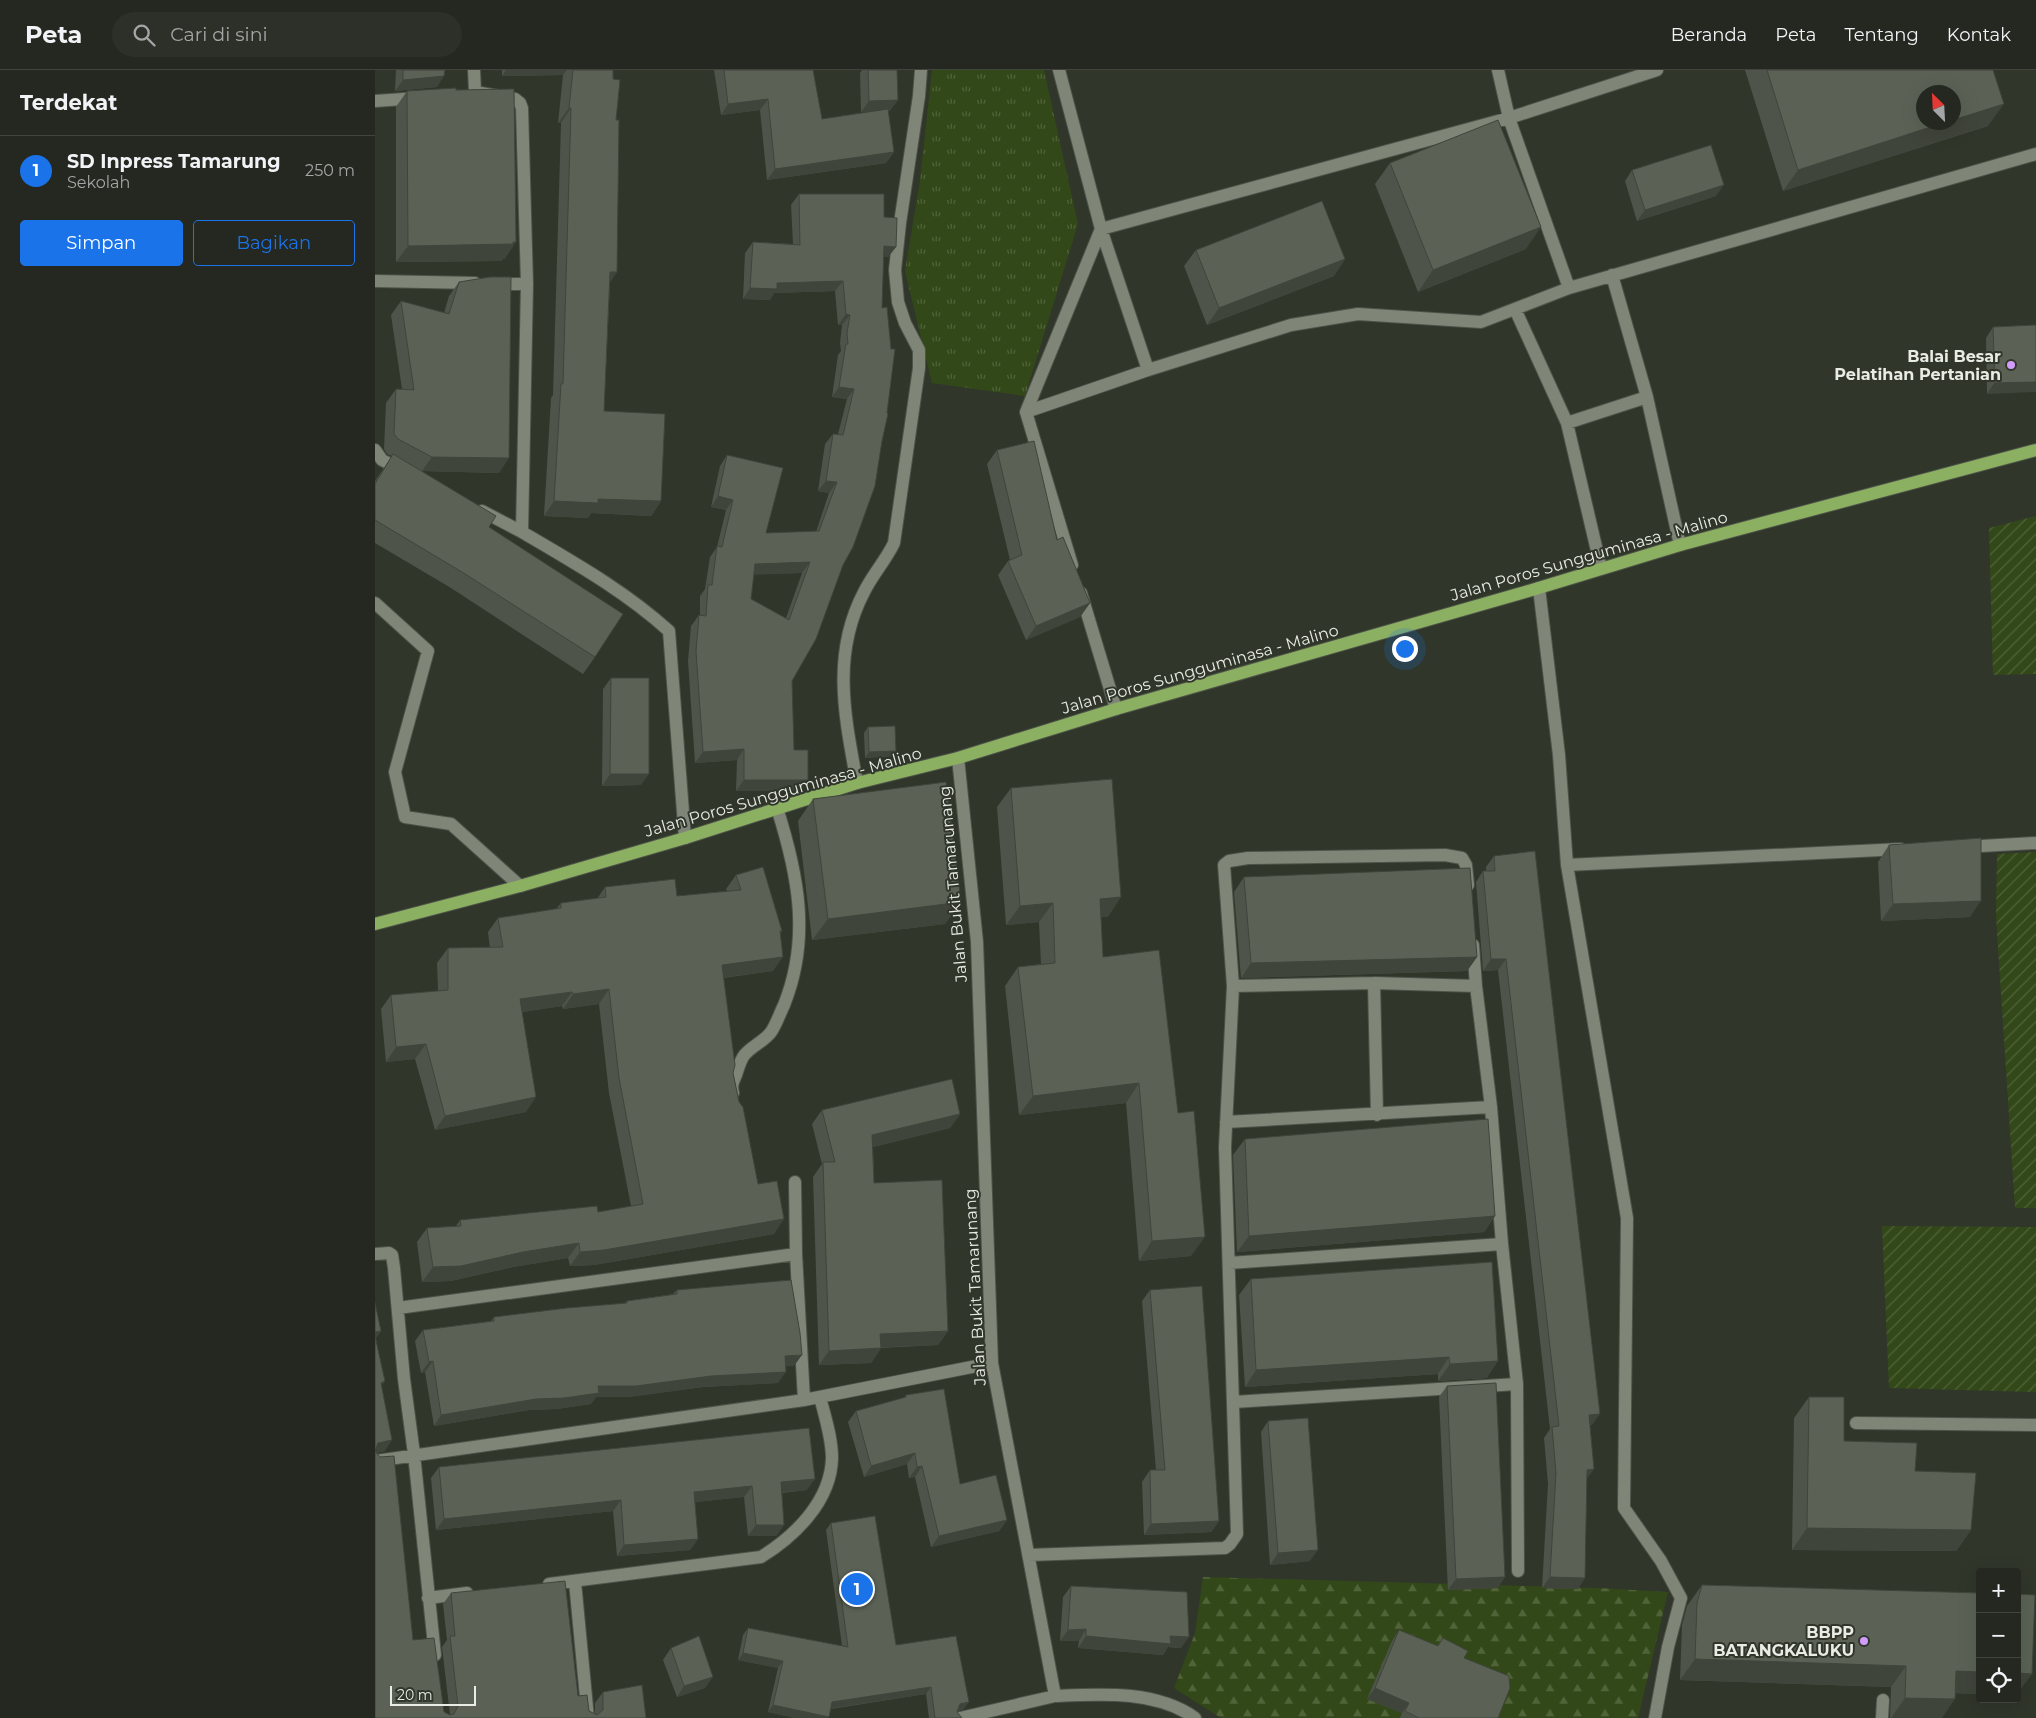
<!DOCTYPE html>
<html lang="id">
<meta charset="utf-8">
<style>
:root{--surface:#242820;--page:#2c3029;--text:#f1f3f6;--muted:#a3a6a5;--line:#41443e;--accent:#1a73e8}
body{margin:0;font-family:Montserrat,sans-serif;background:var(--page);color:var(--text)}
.controls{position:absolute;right:15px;bottom:15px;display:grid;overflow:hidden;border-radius:5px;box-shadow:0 5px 20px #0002}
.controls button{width:45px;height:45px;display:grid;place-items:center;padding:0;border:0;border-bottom:1px solid var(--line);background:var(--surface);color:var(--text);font:25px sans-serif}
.compass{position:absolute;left:1541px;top:15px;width:45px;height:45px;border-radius:50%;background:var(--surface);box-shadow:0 5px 20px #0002;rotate:336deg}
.scale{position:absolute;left:15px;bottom:12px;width:86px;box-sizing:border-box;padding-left:5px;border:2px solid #e8ece5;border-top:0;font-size:14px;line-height:18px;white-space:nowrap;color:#e8ece5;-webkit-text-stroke:4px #30362a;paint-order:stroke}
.you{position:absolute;left:1029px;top:578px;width:18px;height:18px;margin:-12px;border:4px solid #fff;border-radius:50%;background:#1a73e8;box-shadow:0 0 0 8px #1a73e833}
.badge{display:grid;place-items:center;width:32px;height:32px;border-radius:50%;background:var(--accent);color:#fff;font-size:16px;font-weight:700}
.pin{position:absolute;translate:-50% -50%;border:2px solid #fff;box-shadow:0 1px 5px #0006}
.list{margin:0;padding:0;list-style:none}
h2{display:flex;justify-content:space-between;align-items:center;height:65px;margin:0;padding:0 20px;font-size:21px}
h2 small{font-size:16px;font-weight:400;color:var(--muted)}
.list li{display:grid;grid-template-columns:32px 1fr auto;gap:15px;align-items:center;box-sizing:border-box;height:70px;padding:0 20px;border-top:1px solid var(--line)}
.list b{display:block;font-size:19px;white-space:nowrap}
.list p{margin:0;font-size:16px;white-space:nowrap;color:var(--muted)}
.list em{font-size:16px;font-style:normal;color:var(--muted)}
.actions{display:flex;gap:10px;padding:15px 20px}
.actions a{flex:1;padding:11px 0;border:1px solid var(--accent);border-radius:5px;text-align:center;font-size:18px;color:var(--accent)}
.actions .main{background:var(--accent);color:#fff}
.icon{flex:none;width:28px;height:28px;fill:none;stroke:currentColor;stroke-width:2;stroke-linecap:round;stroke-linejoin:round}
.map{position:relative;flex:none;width:1661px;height:1648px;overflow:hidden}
header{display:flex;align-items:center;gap:30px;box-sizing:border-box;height:70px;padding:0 25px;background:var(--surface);border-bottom:1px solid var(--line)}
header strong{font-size:24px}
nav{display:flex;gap:28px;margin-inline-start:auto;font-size:18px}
.search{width:350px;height:45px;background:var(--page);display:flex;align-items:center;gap:12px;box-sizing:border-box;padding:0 18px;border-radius:28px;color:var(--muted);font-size:19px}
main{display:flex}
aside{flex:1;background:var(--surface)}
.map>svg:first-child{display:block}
.grass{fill:url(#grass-tufts)}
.forest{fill:url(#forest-firs)}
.garden{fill:url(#garden-furrows)}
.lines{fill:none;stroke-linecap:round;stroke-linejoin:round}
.minor-casing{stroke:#4e5349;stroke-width:14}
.major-casing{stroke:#4e5349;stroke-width:14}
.minor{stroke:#7f8678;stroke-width:12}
.major{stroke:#8cb061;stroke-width:12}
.wall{fill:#4e5449;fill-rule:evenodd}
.shaded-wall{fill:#40453c}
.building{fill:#5b6255;stroke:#40453c;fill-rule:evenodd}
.poi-dot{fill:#d39cfc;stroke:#30362a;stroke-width:2}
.labels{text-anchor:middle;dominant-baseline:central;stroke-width:4;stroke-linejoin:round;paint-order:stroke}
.poi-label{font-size:16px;font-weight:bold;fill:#e8ece5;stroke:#30362a;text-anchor:end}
.street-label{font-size:16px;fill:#e8ece5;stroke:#30362a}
</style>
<header>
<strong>Peta</strong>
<div class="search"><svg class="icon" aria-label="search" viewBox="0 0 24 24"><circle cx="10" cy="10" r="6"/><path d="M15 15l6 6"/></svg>Cari di sini</div>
<nav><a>Beranda</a><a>Peta</a><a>Tentang</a><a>Kontak</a></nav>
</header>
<main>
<aside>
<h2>Terdekat<small></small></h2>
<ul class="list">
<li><span class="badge">1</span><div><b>SD Inpress Tamarung</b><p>Sekolah</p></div><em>250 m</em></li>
</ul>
<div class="actions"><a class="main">Simpan</a><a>Bagikan</a></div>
</aside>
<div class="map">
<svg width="1661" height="1648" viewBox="0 0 1661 1648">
<defs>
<pattern id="grass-tufts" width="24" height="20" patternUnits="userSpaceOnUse" patternTransform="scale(1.25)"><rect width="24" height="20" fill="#334818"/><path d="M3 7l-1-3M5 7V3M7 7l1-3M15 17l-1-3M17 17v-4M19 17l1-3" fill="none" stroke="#516339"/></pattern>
<pattern id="forest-firs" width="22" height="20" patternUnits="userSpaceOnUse" patternTransform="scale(1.25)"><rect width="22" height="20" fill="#334818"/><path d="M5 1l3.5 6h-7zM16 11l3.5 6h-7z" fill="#516339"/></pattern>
<pattern id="garden-furrows" width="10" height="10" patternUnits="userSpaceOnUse" patternTransform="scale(1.25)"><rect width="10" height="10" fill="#334818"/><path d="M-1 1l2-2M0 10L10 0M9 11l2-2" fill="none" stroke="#516339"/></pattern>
</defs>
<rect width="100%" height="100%" fill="#30362a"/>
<path class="grass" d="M557,0H669L703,154L650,326L557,313L530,201L545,111Z"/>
<path class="forest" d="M828,1507L1223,1518L1293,1522L1263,1648H846L799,1618L820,1563Z"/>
<path class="garden" d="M1661,446V604L1618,605L1614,458Z
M1661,782V1138H1640L1621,846L1622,784Z
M1507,1156L1661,1157V1322L1514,1318Z"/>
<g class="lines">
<g class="minor-casing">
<path id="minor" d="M99,0L100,22L140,29L145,33L147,38L152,214L147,462C198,492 250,521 294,561L310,768
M684,0L726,159L773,300
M1123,0L1134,48L1194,218
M0,31L43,28
M726,159L1134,48L1282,0
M1237,205L1272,327L1305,475
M0,211L100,213
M120,214H152
M1140,239L1192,353L1226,498
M651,342L773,300L916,255L983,244L1106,252L1194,218L1661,84
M1192,353L1272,327
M0,380L7,390L27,400
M107,441L147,462
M697,495L651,342L726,159
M1164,518L1184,685L1192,795L1252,1148L1249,1438L1286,1491L1306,1528L1293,1577L1280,1648
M706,523L741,639
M0,533L53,581L20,702L30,747L76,754L145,816
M583,688L602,872L617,1293L680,1626C725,1624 781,1620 820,1648
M482,713C470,647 456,585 489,522C498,504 511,490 519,473L544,298V280L530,253L523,232L520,200L525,153L544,26L546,0
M1589,777L1661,773
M1192,795L1526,779
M1098,875L1101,916L1116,1037L1127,1174L1142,1314L1143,1501
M999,913L1002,1045
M858,916L999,913L1101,916
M358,1023C356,1015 358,1012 361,1005C363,999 365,992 368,987C374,977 389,972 396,962C401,955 405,943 409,935C436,868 423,804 402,738
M851,1052L1116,1037
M420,1112L421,1184L429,1330
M0,1184L14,1183L17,1185L19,1198L29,1309L39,1384L60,1585
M854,1193L1127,1174
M23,1238L421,1184
M859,1332L1142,1314
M1481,1353L1661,1355
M0,1391L429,1330L617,1293
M654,1485L850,1478L855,1474L862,1464L850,1077L858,916L849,795L854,791L873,788L1070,785L1087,788L1091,795L1093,815
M200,1512L213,1648
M174,1514L386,1487C420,1466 456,1431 457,1388C457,1368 450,1347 445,1327
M53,1528L92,1523
M585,1648L680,1626
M1507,1648L1508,1630"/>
</g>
<g class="major-casing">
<path id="major" d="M0,854L145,816L310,768L482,713L583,688L741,639L1157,520L1305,475L1661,380"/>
</g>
<use href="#minor" class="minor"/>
<use href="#major" class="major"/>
</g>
<path class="wall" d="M21,0H70L62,17L20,21Z
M127,0H238L241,50L242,202L235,212L229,341L286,431L276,446L216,443L213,448L169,446L176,328L178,325L186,53H183L188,5L127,6Z
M339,0H438L447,49L501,41L486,42L485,3L487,0H522L515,41H513L519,82L511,93L392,110L385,40L346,45Z
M1370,0H1618L1613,56L1408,121Z
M81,20L130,189H128L126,191L21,192V37L32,21Z
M1015,93L1151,179L1043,222L1000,114Z
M1257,100L1341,126L1262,151L1250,111Z
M424,124L509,147L521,177L513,187H509L468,495L417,611L419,680L425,721H361L362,690L320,693L313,591L316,556L324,545H325V526L330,519L335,487L342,477L351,440L336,437L345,396L352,385L391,463L441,462L454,423L443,421L450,374L458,364H463L472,329L457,327L463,285L466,281L465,273L467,255H463L460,221L399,223L395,230L368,229L370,183L378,172L418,174L416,135ZM427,503L411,548L376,529L379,504Z
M821,180L970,189L959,206L832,255L809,196Z
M84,212L124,403L47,401L114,457L220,587L208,604L76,518L0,473V411L17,386L12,384L9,379L11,333L21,319H27L16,245L26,231L69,243L74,226Z
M1661,255L1612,324L1611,268L1618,257Z
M622,380L682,470L715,533L705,547L651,570L623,505L633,491L635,490L612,394Z
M236,608L266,715L227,716L228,619Z
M493,657L517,686L490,688L489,663Z
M636,718L733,847H726L728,887L816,1186L764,1191L751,1033L644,1045L630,916L643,897L666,894L664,852L631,855L622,737Z
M438,729L586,832L570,854L437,870L423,751Z
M1514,775L1595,847L1506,851L1503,792Z
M1119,786L1217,1355H1215L1212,1410L1203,1519L1167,1518L1173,1414L1169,1368L1175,1359L1123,900L1108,901L1101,812L1108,801H1111V797Z
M361,805L407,861L405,864L398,901L348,908L358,1003L383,1114L399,1164L219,1195L195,1196L193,1188L138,1197L76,1211L47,1212L42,1172L52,1158L81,1156L85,1150L223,1142L256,1136L234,1023L224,934L188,939L187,936L147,942L151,1042L60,1060L40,989L11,992L6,939L16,925L63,921L62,893L73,878H115L113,862L123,848L181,839L186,833L222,829L230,817L302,826L352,821L351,819Z
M869,807L1102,887L1092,901L866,908L859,822Z
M447,1040L585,1044L575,1058L498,1077L499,1113L573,1261L563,1275L506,1278L496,1293L444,1295L438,1107L447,1094L437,1054Z
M870,1069L1120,1146L1109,1162L862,1182L858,1085Z
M1117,1192L1112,1308L1063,1311V1304L870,1317L864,1225L876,1209Z
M302,1220L419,1296H411L403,1313L328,1317L253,1327H221L216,1334L182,1339L154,1340L59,1356L50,1302L46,1303L40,1271L48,1260L116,1251L119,1247L250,1233L252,1231L298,1224Z
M775,1220L844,1451L836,1462L769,1465L767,1412L775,1400H781L767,1231Z
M0,1233L6,1261L1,1268L6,1317L10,1381L1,1383L38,1570L69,1642L75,1645L67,1577L72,1570L68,1534L76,1523L203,1626L214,1641L220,1644V1633L228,1622L271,1648H0Z
M1072,1316L1123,1518L1073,1520L1064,1327Z
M531,1325L585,1414L632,1450L624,1461L556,1477L540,1407L534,1408L532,1394L489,1407L473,1352L481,1341L529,1328Z
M1434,1327L1469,1371L1540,1401L1596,1460L1581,1481L1417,1480L1419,1348Z
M893,1351L935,1491L895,1495L886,1362Z
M434,1358L432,1420L407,1423L409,1455L401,1466H373L369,1427L320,1432L323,1469L315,1480L242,1486L238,1441L61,1460L56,1408L64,1397Z
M456,1453L521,1575L589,1639L583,1641L582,1642L587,1648H554L551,1624L456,1639L453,1648H420L393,1642L403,1598L363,1590L368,1565L373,1558L467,1576L451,1460Z
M1327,1515L1605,1523V1624L1580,1623L1567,1648H1515L1516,1617L1305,1610L1307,1555L1312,1536Z
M696,1516L806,1578L793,1577L788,1585L703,1578L704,1571H685L688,1527Z
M1024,1560L1062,1576L1068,1568L1089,1588L1123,1648H1025L1027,1643L992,1629L1017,1571Z
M296,1578L330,1618L302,1627L288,1590Z"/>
<path class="shaded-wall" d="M131,0H192L188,5L127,6Z
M69,6L62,17L20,21L28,10Z
M393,29L385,40L346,45L353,34Z
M523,30L515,41L486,42L494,31Z
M1629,34L1613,56L1408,121L1423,100L1571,52H1578V50Z
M194,38H196L186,53H183Z
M519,82L511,93L392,110L400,99Z
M1349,115L1341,126L1262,151L1270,140Z
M1166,157L1151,179L1043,222L1058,200Z
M141,172L130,189H128L126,191L21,192L33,176Z
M509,176L521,177L513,187H502Z
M970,189L959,206L832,255L844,238Z
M235,202H242L231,217Z
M468,211L460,221L399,223L395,230L368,229L375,218L402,213Z
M471,244L475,245L467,255H463Z
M1661,312V322L1612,324L1620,313Z
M464,317L479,319L472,329L457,327Z
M57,387L134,388L124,403L47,401Z
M451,411L462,412L454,423L443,421Z
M343,426L358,430L351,440L336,437Z
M223,429L286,431L276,446L216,443L213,448L169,446L179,431Z
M435,492L427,503L373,505L380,494Z
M715,533L705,547L651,570L661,556Z
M369,679L362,690L320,693L328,682Z
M521,681L517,686L490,688L494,682Z
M235,704H274L266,715L227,716Z
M369,710H433L425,721H361Z
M746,827L733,847L712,848L725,829Z
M1606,831L1595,847L1506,851L1518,834Z
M586,832L570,854L437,870L453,849Z
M678,833L664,852L631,855L645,836Z
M408,887L398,901L336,909L347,895Z
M1102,887L1092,901L866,908L876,893Z
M1116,889H1131L1123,900L1108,901Z
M234,919L224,934L188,939L198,924Z
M197,922L187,936L135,944L145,929Z
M51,974L40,989L11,992L21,977Z
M764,1013L751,1033L644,1045L658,1026Z
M161,1027L151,1042L60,1060L70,1046Z
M585,1044L575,1058L487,1080L497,1065Z
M1120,1146L1109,1162L862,1182L874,1166Z
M409,1149L399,1164L219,1195L195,1196L205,1182Z
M830,1167L816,1186L764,1191L777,1171Z
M204,1173L193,1188L138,1197L76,1211L47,1212L58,1197Z
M6,1261L0,1269V1262Z
M573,1261L563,1275L495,1278L505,1264Z
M506,1278L496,1293L444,1295L454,1281Z
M427,1285L419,1296L403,1297L410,1286Z
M1074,1287L1063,1304L870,1317L881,1300Z
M58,1291L50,1302L46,1303L54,1292Z
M1123,1291L1112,1308L1063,1311L1075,1294Z
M411,1302L403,1313L328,1317L253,1327H221L216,1334L182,1339L154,1340L59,1356L66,1345L223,1316L336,1306Z
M10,1311L2,1323L6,1313Z
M1225,1344L1217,1355L1206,1356L1214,1345Z
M17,1370L10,1381L0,1383V1378L3,1373Z
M540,1383L532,1394L489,1407L496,1396Z
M547,1396L540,1407L534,1408L542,1397Z
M1219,1399L1211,1410L1212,1400Z
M440,1409L432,1420L398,1423L406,1412Z
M377,1416L369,1427L311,1433L319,1422Z
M246,1430L238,1441L61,1460L69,1449Z
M632,1450L624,1461L556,1477L564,1466Z
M844,1451L836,1462L769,1465L776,1454Z
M381,1455H409L401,1466H373Z
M1432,1458L1596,1460L1581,1481L1417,1480Z
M323,1469L315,1480L242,1486L249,1475Z
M943,1480L935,1491L895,1495L903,1483Z
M1130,1507L1123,1518L1073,1520L1081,1509Z
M1175,1507L1210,1508L1203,1519L1167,1518Z
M711,1559L704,1571H685L693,1560Z
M711,1566H795L814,1567L806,1578L793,1577L788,1585L703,1578Z
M368,1583L408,1591L403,1598L363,1590Z
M1320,1589L1531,1596L1516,1617L1305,1610Z
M1581,1601L1605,1602V1624L1566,1623Z
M1642,1603L1657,1604L1642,1624Z
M338,1607L330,1618L302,1627L309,1616Z
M556,1617L551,1624L452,1639L457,1632Z
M1000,1618L1034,1633L1027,1643L992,1629Z
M1530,1628L1580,1629L1567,1648H1516Z
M594,1632L589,1639L580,1642L585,1634Z
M398,1635L454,1647L453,1648H420L393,1642Z"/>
<path class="building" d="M28,0H70L69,6L28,10Z
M198,0H238V9L245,10L241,50H244L242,202H235L229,341L290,344L286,431L223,429V433L179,431L186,314H188L196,38H194Z
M349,0H438L447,49L513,39L519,82L400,99L393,29L353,34Z
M493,0H522L523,30L494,31Z
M1392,0H1618L1629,34L1578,50V22H1548V52H1571L1423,100Z
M81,18V20L139,19L141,172H138V174L33,176L32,21Z
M1123,50L1166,157L1058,200L1015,93Z
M1336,75L1349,115L1270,140L1257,100Z
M424,124H509V147L522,148L521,177L509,176L507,238L512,237L516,279H520L512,343L513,344L507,371L500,416L478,477L468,495L441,569L417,611L419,680H433V710H369V679L328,682L321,581L324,545L331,546L333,515H337L342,476L347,477L358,430L343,426L352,385L408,398L391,463L444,461L462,412L451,411L458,364L468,365L479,319L464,317L471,274H473L472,263L475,245L471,244L468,211L402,213V219L375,218L378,172L425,175ZM435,492L414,550L376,529L380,494Z
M947,131L970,189L844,238L821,180Z
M115,207H136L134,388L57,387L23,369L19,364L21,319L39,320L26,231L74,244L84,212Z
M1661,255V312L1620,313L1618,257Z
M659,371L682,470L688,467L715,533L661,556L633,491L647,485L622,380Z
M18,384L121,446L114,457L248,544L220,587L87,502L0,450V414Z
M236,608H274V704H235Z
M520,656L521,681L494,682L493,657Z
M737,709L746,827L725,829L728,887L784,880L803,1043L819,1041L830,1167L777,1171L764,1013L658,1026L643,897L680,893L678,833L645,836L636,718Z
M571,712L586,832L453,849L438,729Z
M1606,768V831L1518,834L1514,775Z
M1160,781L1225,1344L1214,1345L1219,1399L1212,1400L1210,1508L1175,1507L1181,1403L1177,1357L1184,1356L1131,889H1116L1108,801H1120L1119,786Z
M388,797L407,861H405L408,887L347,895L360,995L358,1003L364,1032L368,1037L383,1114L402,1111L409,1149L229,1180L205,1182L204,1173L148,1182L86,1196L58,1197L52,1158L86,1156L85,1150L222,1136L223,1142L268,1134L244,1008L234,919L198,924L197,922L145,929L161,1027L70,1046L51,974L21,977L16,925L73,920V878L128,877L123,848L186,838V833L231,827L230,817L300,809L302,826L366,820L361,805Z
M1095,798L1102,887L876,893L869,807Z
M577,1009L585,1044L497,1065L499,1113L567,1110L573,1261L505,1264L506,1278L454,1281L448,1092H460L447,1040Z
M1113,1049L1120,1146L874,1166L870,1069Z
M1117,1192L1123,1291L1075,1294L1074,1287L881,1300L876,1209Z
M416,1210L425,1263L427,1285L410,1286L411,1302L336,1306L261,1316H223L224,1323L189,1328L161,1329L66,1345L58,1291L54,1292L48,1260L119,1251V1247L192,1238L252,1233V1231L302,1224V1220Z
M827,1216L844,1451L776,1454L775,1400H790L775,1220Z
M0,1233L6,1261L0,1262Z
M0,1266L10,1311L6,1313L17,1370L3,1373L0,1381Z
M1121,1313L1130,1507L1081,1509L1072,1316Z
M569,1319L585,1414L621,1405L632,1450L564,1466L547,1396L542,1397L540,1383L496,1396L481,1341L531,1327V1325Z
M1434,1327H1469V1371L1542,1373L1540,1401L1601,1403L1596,1460L1432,1458Z
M933,1348L943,1480L903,1483L893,1351Z
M434,1358L440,1409L406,1412L409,1455H381L377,1416L319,1422L323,1469L249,1475L246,1430L69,1449L64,1397Z
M0,1381L5,1387L19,1386L38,1570L59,1568L69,1642L75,1645L79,1644L83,1636L75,1566H80L76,1523L190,1511L203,1626L212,1625L214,1641L222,1645L228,1640V1622L267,1615L271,1648H0Z
M500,1446L521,1575L581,1566L594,1632L585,1634L582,1642L587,1648H560L556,1617L457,1632L454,1647L398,1635L408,1591L368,1583L373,1558L473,1577L456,1453Z
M1327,1515L1605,1523V1602L1581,1601L1580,1629L1530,1628L1531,1596L1320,1589L1322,1533Z
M696,1516L812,1522L814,1567L795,1566L796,1574L711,1566V1559L693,1560Z
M1642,1524L1660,1525L1657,1604L1642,1603Z
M1024,1560L1063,1576L1068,1568L1093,1581L1089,1588L1134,1606L1135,1618L1123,1648H1044L1030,1641L1034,1633L1000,1618Z
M324,1566L338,1607L309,1616L296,1578Z"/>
<g class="poi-dot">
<circle cx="1636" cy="295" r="5"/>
<circle cx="1489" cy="1571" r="5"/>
</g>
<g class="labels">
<g class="poi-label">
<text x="1626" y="286">Balai Besar<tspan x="1626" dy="18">Pelatihan Pertanian</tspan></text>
<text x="1479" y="1562">BBPP<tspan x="1479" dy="18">BATANGKALUKU</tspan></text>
</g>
<g class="street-label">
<text transform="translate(1214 486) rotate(-16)">Jalan Poros Sungguminasa - Malino</text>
<text transform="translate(825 599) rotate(-16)">Jalan Poros Sungguminasa - Malino</text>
<text transform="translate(408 722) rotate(-16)">Jalan Poros Sungguminasa - Malino</text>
<text transform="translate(578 814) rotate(-95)">Jalan Bukit Tamarunang</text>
<text transform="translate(600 1217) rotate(-93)">Jalan Bukit Tamarunang</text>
</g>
</g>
</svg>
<div class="controls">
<button>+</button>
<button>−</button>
<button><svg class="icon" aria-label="locate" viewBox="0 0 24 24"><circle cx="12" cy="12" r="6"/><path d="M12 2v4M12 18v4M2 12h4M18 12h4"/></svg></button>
</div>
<svg class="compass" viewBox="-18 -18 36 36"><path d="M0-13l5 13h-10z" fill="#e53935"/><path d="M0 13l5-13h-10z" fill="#a3a6a5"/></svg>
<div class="scale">20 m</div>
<div class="you"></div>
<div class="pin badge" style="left:482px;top:1519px">1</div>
</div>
</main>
